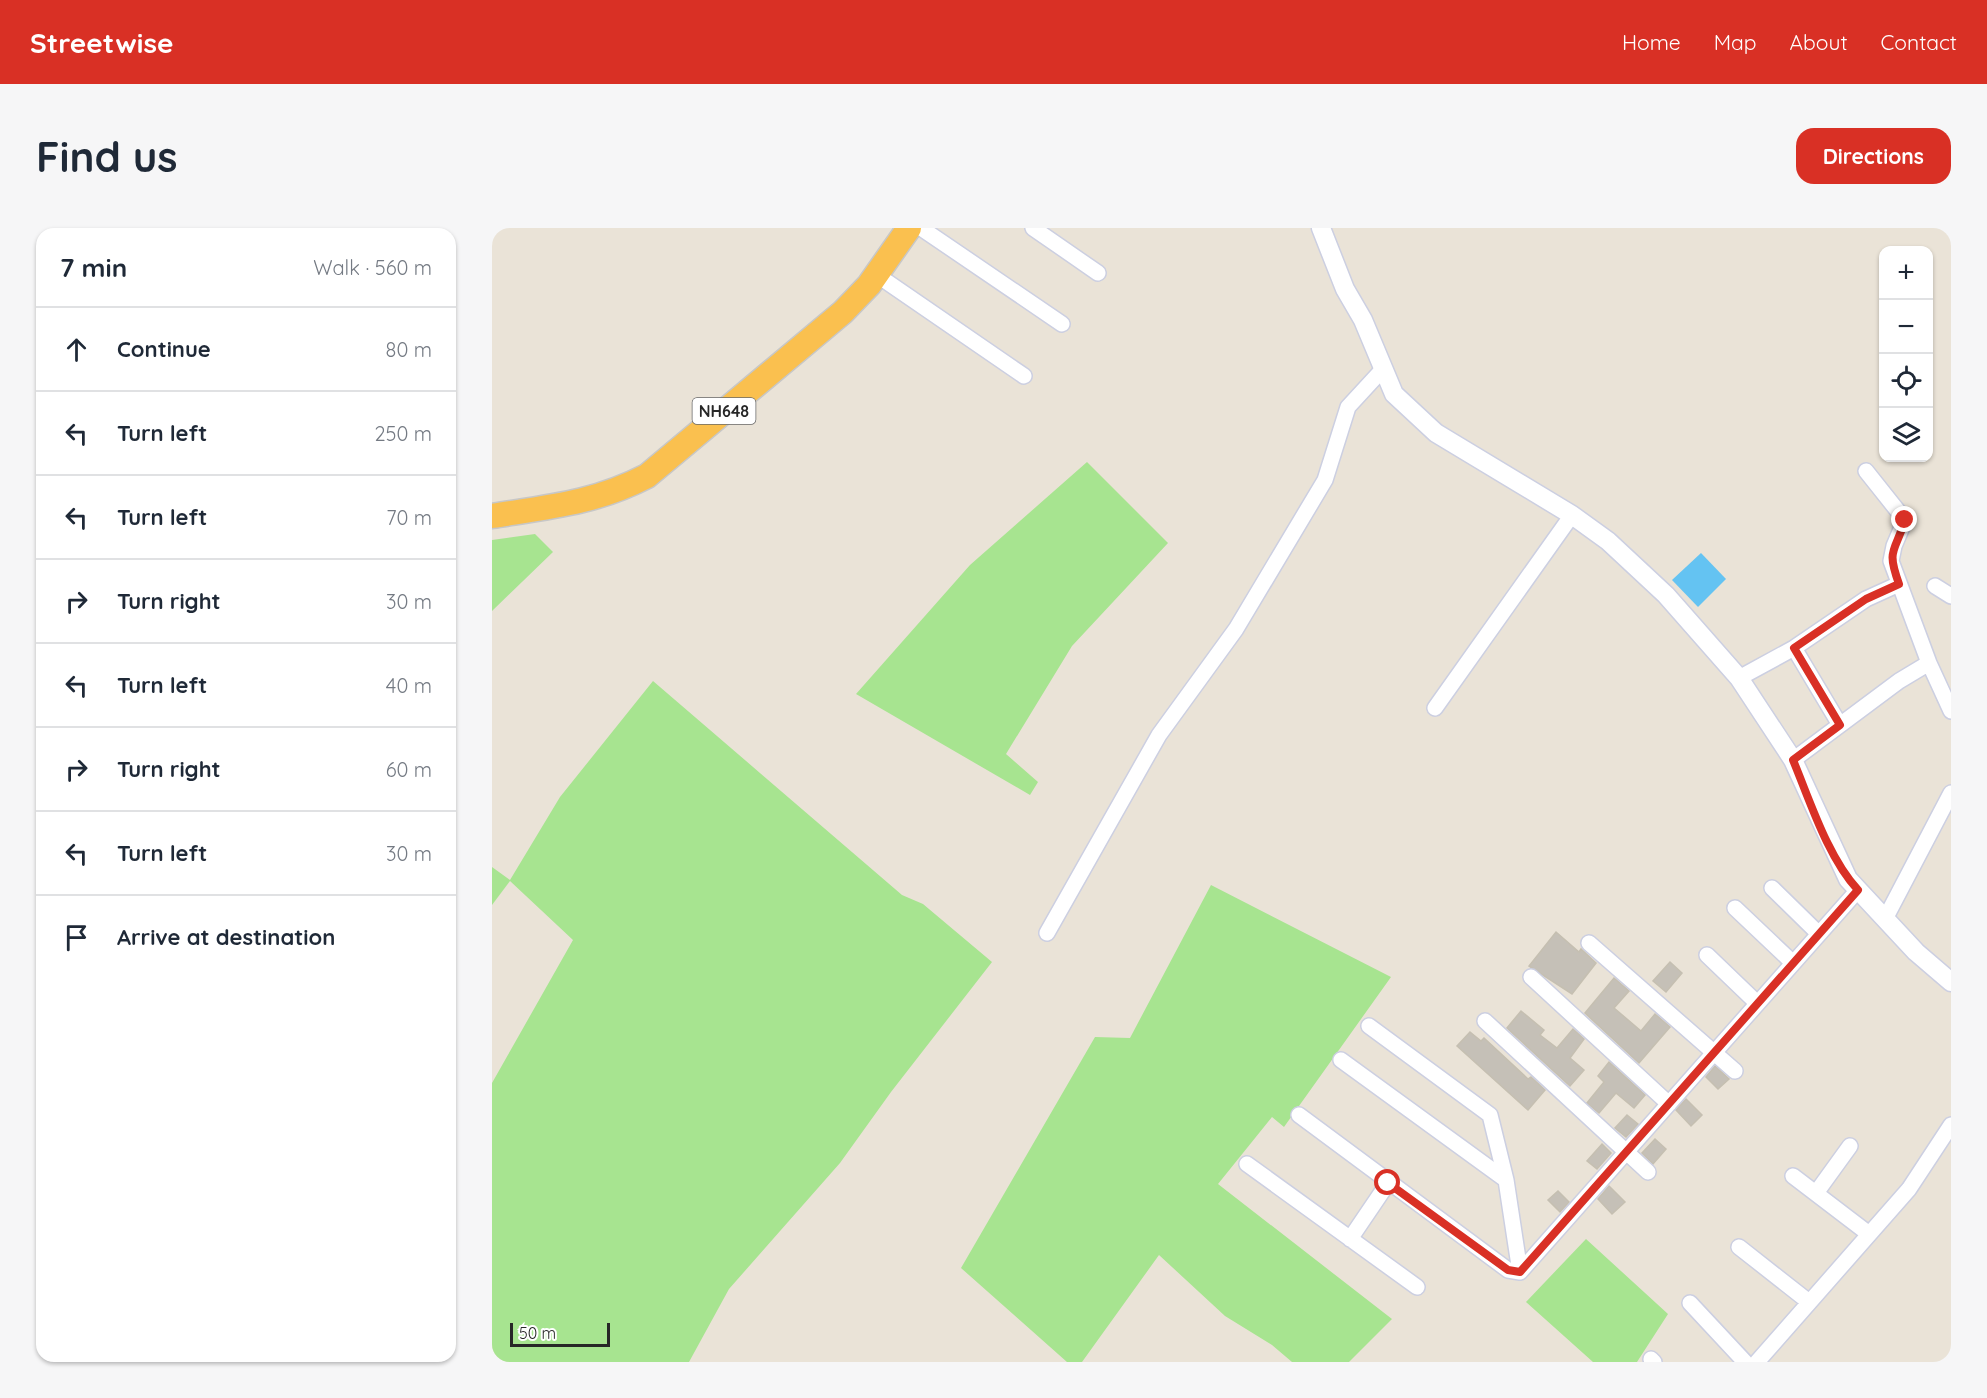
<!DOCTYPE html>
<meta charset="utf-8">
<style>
:root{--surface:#fff;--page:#f6f6f7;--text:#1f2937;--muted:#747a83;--line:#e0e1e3;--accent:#d93025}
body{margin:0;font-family:Quicksand,sans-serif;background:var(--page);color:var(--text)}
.controls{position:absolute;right:18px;top:18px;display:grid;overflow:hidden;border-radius:12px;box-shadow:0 2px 4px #0004}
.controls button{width:54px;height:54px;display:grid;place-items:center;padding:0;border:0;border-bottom:2px solid var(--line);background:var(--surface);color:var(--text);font:30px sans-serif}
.scale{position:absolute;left:18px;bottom:15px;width:100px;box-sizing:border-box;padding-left:6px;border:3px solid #272727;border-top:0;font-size:16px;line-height:21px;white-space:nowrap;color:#272727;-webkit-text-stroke:4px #fff;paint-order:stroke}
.stop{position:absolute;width:18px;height:18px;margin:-14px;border:4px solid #d93025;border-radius:50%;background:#fff}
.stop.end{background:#d93025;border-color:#fff;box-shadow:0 2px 6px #0008}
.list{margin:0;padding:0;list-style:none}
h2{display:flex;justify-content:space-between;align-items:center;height:78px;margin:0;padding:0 24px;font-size:26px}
h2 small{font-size:20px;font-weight:400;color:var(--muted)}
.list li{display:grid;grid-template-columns:39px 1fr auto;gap:18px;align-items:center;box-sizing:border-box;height:84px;padding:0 24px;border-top:2px solid var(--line)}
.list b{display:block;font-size:22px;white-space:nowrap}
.list em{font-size:20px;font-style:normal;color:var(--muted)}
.icon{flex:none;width:33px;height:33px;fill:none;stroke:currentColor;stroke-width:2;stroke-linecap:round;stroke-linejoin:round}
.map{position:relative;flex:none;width:1459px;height:1134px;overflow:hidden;border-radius:18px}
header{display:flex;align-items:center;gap:36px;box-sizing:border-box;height:84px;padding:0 30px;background:var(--accent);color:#fff}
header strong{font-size:28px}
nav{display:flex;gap:33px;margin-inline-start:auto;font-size:21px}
.intro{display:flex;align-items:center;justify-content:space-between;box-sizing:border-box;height:144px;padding:0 36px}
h1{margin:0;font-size:42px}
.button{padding:15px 27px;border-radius:18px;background:var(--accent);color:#fff;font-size:21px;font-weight:700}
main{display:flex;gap:36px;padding:0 36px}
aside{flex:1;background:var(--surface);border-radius:18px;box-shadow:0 2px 4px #0004}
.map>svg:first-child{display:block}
.green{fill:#a7e490}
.water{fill:#64c3f2}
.building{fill:#c5c0b7;stroke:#c5bfb1;stroke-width:1.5}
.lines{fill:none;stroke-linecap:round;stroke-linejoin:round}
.minor-casing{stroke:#cccfe1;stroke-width:18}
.tertiary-casing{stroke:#cccfe1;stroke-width:21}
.trunk-casing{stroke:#c7c7c7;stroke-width:27}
.minor{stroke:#fff;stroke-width:15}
.tertiary{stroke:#fff;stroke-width:18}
.trunk{stroke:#fac04f;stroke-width:24}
.route{stroke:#d93025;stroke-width:8}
.labels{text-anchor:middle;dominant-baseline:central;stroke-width:6;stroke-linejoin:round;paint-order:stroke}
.shield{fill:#fff;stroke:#686868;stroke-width:1.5}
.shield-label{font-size:16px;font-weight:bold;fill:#272727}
</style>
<header>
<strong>Streetwise</strong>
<nav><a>Home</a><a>Map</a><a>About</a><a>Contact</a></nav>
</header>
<div class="intro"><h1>Find us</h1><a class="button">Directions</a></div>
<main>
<aside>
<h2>7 min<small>Walk · 560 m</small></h2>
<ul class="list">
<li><svg class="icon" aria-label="ahead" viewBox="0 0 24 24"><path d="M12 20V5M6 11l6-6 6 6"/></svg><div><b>Continue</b></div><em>80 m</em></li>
<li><svg class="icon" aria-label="left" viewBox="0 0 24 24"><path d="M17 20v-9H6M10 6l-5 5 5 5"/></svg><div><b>Turn left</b></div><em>250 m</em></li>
<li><svg class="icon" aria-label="left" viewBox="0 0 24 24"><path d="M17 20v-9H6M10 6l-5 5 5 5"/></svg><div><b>Turn left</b></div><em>70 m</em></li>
<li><svg class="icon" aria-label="right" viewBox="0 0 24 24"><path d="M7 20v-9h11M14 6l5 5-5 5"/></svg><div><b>Turn right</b></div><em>30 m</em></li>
<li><svg class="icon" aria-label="left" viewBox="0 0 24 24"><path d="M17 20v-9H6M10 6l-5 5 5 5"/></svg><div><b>Turn left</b></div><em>40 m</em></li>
<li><svg class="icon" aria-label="right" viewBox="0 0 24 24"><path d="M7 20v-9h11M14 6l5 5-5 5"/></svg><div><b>Turn right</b></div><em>60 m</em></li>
<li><svg class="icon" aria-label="left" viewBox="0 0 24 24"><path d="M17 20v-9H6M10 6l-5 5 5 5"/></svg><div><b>Turn left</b></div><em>30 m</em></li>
<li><svg class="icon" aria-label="arrive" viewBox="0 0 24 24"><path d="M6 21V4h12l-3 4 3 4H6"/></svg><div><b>Arrive at destination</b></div></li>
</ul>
</aside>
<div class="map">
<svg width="1459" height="1134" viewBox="0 0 1459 1134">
<rect width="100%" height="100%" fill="#eae3d7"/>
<path class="green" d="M595,234L676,315L580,418L514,526L546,554L538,567L364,466L478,337Z
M43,306L61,324L0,383V312Z
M161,453L410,667L431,676L500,734L399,864L348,935L237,1061L197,1134H0V855L81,712L18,653L0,677V639L18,652L68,569Z
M719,657L899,749L792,899L780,889L726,956L900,1091L857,1134H800L780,1117L733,1088L667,1027L590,1134H575L469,1040L603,809L638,810Z
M1094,1011L1176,1086L1145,1134H1101L1034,1074Z"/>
<path class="water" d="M1209,325L1234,351L1206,379L1180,352Z"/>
<path class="building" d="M1064,704L1087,724L1089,721L1104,735L1080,766L1037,738Z
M1178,734L1190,745L1174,764L1161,753Z
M1122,750L1137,763L1122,780L1149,803L1163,786L1178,799L1147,835L1093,785Z
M1029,783L1052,802L1048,807L1065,820L1081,801L1092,811L1078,830L1092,842L1078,858L1015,800Z
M978,804L989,813L992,810L1036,851L1039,849L1053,862L1036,882L965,818Z
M1117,834L1153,867L1142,880L1124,865L1107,885L1095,875L1112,854L1106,848Z
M1223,838L1237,851L1226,861L1214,849Z
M1194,871L1210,887L1199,898L1184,882Z
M1135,887L1146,896L1134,909L1123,900Z
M1163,911L1174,921L1161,936L1150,925Z
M1110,916L1119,925L1105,941L1095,933Z
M1117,958L1133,974L1120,986L1106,971Z
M1066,963L1077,974L1068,984L1056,972Z"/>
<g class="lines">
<g class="minor-casing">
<path id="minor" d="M429,0L570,96
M541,0L606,45
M385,47L532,148
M1374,243L1413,292L1402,318L1399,333L1437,435L1459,483
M1443,358L1459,368
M1302,420L1348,497
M1247,450L1302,420L1374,371L1407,356
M943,480L1080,287
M1301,532L1407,453L1437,435
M1280,660L1327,706
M1243,680L1301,735
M1393,691L1459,565
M555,705L667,507L744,401L833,252L856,179L891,141
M1097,715L1243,843
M1215,727L1265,775
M1039,749L1177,876
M993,793L1156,944
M877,798L998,887L1014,952L1028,1044
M849,832L1014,952
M807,887L1016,1042L1028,1044
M755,936L925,1059
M1301,948L1377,1006
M1324,965L1358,918
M858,1011L896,955
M1247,1019L1317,1074
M1028,1044L1366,662
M1198,1075L1253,1134
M1159,1131L1162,1134
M1265,1134L1417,961L1459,897"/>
</g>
<g class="tertiary-casing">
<path id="tertiary" d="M829,0L853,61L871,92L902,166L944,205L1080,287L1116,313L1174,367L1247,450L1301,532L1356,651L1424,724L1459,754"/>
</g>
<g class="trunk-casing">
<path id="trunk" d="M0,288C57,279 103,275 155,248L351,84L377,57L417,0"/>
</g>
<use href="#minor" class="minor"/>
<use href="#tertiary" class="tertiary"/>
<use href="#trunk" class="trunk"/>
</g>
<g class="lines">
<path class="route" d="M896,955L1016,1042L1028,1044L1366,662C1336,630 1318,573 1301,532L1348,497L1302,420L1374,371L1407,356C1394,320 1403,325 1413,292"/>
</g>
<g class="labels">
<rect class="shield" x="200.5" y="170" width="63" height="26" rx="4.5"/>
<g class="shield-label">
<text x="232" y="183">NH648</text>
</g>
</g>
</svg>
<div class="controls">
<button>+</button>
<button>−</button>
<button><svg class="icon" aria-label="locate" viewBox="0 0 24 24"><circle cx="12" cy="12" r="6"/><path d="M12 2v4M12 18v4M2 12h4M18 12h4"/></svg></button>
<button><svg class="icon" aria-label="layers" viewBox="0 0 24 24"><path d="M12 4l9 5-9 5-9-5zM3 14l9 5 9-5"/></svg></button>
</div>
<div class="scale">50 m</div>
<div class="stop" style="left:896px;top:955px"></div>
<div class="stop end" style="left:1413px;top:292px"></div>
</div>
</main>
